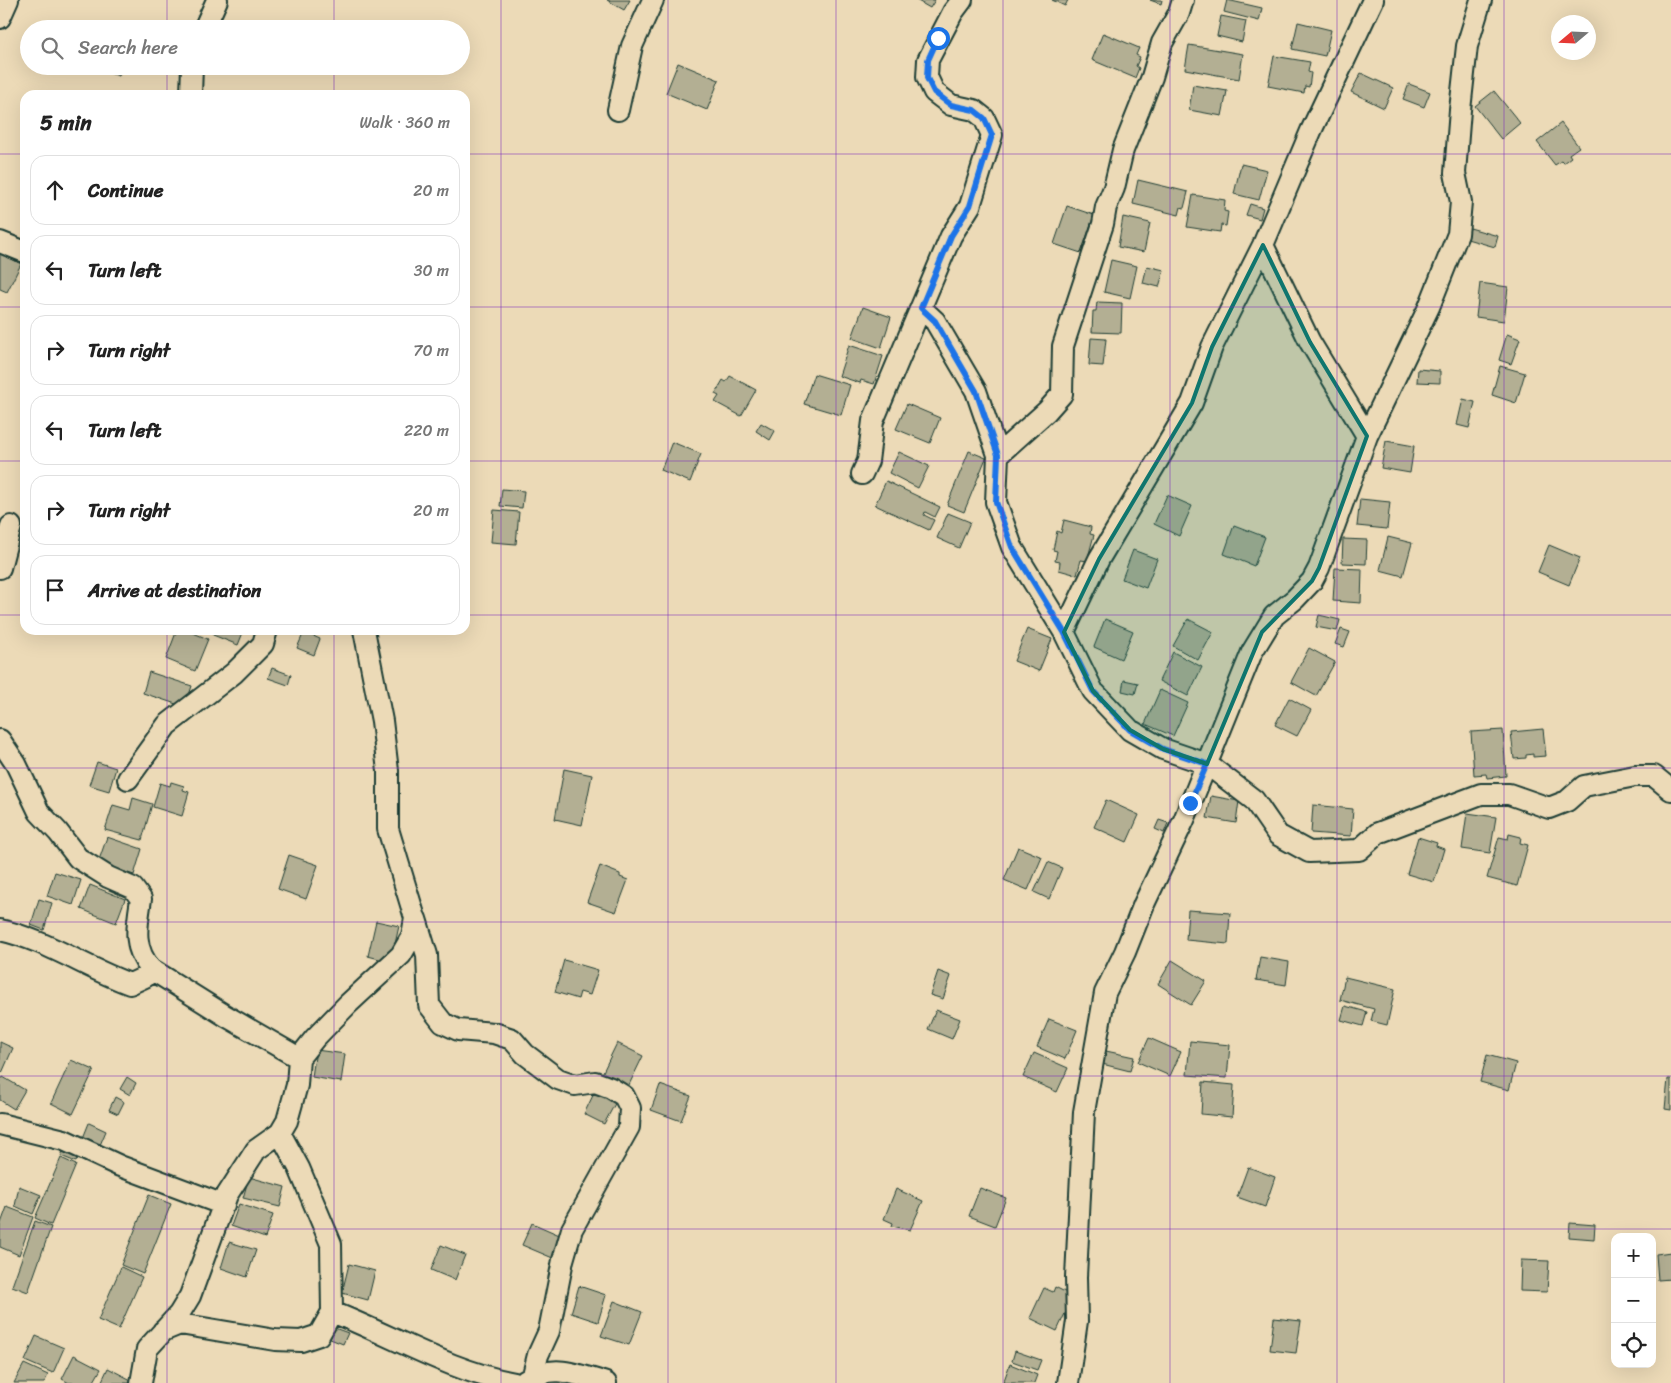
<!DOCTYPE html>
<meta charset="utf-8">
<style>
:root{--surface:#fff;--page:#f2f2f2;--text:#222;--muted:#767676;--line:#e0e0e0}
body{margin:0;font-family:Sriracha,sans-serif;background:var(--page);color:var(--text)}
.controls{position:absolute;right:15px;bottom:15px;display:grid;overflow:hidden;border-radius:10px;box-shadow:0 5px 20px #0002}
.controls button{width:45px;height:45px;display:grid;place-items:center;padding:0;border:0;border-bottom:1px solid var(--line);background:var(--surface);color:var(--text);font:25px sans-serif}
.compass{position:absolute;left:1551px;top:15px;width:45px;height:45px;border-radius:50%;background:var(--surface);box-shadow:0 5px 20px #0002;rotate:251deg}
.stop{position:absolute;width:15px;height:15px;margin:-11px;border:4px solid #1a73e8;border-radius:50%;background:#fff}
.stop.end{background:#1a73e8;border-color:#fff;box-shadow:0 1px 5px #0008}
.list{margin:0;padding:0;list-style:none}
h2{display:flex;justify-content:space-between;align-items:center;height:65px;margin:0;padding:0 20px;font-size:21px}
h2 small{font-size:16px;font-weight:400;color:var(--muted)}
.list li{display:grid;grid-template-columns:32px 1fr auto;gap:15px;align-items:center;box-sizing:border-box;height:70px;margin:0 10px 10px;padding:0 10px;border:1px solid var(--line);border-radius:15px}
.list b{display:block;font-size:19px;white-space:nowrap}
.list em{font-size:16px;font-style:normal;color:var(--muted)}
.icon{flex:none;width:28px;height:28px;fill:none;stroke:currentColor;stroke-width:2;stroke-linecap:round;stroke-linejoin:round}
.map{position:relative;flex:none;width:1671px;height:1383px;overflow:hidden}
.search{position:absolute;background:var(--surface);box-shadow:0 5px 20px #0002;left:20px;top:20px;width:450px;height:55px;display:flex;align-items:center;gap:12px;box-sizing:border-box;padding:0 18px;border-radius:28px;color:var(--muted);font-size:19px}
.panel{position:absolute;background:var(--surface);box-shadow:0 5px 20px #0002;left:20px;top:90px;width:450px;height:545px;border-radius:15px}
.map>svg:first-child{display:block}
.building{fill:#b3af93;stroke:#1f3d34}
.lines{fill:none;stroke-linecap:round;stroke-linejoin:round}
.minor-casing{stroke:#1f3d34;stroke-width:24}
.minor{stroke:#ecdab7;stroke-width:20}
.route{stroke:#1a73e8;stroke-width:6}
.marked{fill:#0f766e;fill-opacity:0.2;stroke:#0f766e;stroke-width:4;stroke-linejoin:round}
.grid{fill:none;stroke:#7b2cbf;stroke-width:1;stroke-opacity:0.55}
</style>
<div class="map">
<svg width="1671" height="1383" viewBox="0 0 1671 1383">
<rect width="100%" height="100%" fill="#ecdab7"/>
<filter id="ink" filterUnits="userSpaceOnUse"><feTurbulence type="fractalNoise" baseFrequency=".02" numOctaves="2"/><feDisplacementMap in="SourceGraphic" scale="10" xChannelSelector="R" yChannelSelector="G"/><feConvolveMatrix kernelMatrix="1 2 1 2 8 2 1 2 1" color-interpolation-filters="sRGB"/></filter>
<g filter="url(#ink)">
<path class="building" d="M607,0H630L624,10Z
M916,0H935L930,8Z
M1052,0H1068L1065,6Z
M1150,0H1162L1161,4Z
M1227,0L1262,8L1259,21L1224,12Z
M1221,16L1246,21L1242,42L1217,36Z
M1298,22L1331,30L1325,56L1292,49Z
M1103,33L1139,48L1136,55L1140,57L1136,66L1139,68L1135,78L1092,60Z
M1189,45L1243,54L1239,79L1185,69Z
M1274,56L1310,62L1308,72L1311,73L1309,87L1305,86L1304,93L1268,86Z
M678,63L719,80L707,110L666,93Z
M86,66H122L119,76Z
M1361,73L1393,88L1384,108L1351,92Z
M1409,84L1430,92L1424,107L1403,99Z
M1193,85L1227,91L1222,116L1189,110Z
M1494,91L1520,123L1501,139L1475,106Z
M1561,123L1579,147L1569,154L1571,157L1563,163L1561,161L1555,165L1537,142Z
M1241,164L1267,170L1259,200L1234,194Z
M1138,180L1188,192L1184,208L1181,207L1179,215L1133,204Z
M1193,195L1225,200L1224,211L1228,212L1226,226L1221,225L1220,232L1187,227Z
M1250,204L1263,208L1260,219L1246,215Z
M1067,206L1094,215L1081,253L1054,244Z
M1123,217L1150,223L1144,252L1118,247Z
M1470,228L1498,236L1495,247L1467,239Z
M0,253L21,264L7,292L0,289Z
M1111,260L1137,266L1130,298L1104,292Z
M1147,266L1164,270L1159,287L1143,283Z
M1480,283L1508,287L1504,321L1476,317Z
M1097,302L1122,303L1121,333L1092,332L1093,311H1096Z
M863,307L891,317L881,348L852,338Z
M1507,334L1520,339L1511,364L1499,360Z
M1091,338L1106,339L1103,366L1089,365Z
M849,345L883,356L874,384L861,380L860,383L839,376Z
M1500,366L1525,373L1516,403L1492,395Z
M1418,369L1440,371V383L1417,382Z
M814,374L850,385L841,415L804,404Z
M730,376L756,390L741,416L715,402L719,396L715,394L723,380L726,382Z
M1463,399L1475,402L1469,428L1457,425Z
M907,404L940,418L930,443L896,429Z
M761,423L775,431L770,440L756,431Z
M1386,441L1414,446L1410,473L1381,468Z
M672,442L701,454L690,482L661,470Z
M969,451L986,458L964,512L947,505Z
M899,452L929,466L918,488L889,473Z
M886,481L940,507L935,517L925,512L924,515L934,520L929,530L875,505Z
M502,489L524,491L522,508L500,506Z
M1167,495L1192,506L1179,536L1154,524Z
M1360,499L1390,502L1387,529L1357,526Z
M494,510L519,512L516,544L491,542Z
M948,513L970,522L959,548L937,538Z
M1064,520L1091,527L1090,534L1094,535L1087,561L1081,560L1077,575L1059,570L1060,562L1055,561L1057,551L1053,550L1057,531L1061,533Z
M1234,525L1265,537L1254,566L1224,554Z
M1388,537L1412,543L1403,576L1380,570Z
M1343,539L1367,540L1366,564L1342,563Z
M1549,545L1580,558L1569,585L1538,572Z
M1133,550L1157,559L1146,588L1122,579Z
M1335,568L1362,569L1361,603L1333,601Z
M1319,615L1340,620L1337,631L1316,627Z
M1105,619L1133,631L1121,659L1094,647Z
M1188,619L1213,632L1198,660L1173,646Z
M1027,629L1052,639L1039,671L1014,661Z
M1341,629L1350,632L1344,647L1335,644Z
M177,630H186L208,639L195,671L166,659Z
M215,630H244L238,645L213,635Z
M304,632L320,639L314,655L297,648Z
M1309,648L1335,662L1316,696L1291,682Z
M1173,652L1202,667L1188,696L1159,681Z
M272,668L291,675L288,685L268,678Z
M149,672L192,686L185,707L143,693Z
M1124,680L1138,683L1135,694L1122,691Z
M1160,690L1188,703L1173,736L1145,724Z
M1289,698L1311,710L1297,736L1275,725Z
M1543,729L1546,756L1533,757V754L1526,755V758L1514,759L1511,732Z
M1503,730L1506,776L1487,778L1486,774L1474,775L1471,732Z
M97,762L116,768L109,791L89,785Z
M564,769L592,775L582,825L555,819Z
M171,782L184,786L183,790L189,792L182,816L153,807L160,783L170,786Z
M1211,796L1239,801L1236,823L1207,818Z
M133,798L152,804L142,840L105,830L113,805L130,810Z
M1106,800L1139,815L1127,842L1094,827Z
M1313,805L1353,809L1351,836L1311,833Z
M1467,813L1496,817L1490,853L1462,849Z
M1159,820L1168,823L1164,833L1155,829Z
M1509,834L1521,837L1520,843L1528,845L1517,886L1487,878L1499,837L1508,839Z
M107,837L142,849L134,875L98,863Z
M1418,837L1437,843L1436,846L1444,849L1434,882L1407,874Z
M1018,847L1042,857L1028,890L1004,880Z
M289,855L318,865L306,899L278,889Z
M1048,862L1062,868L1049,899L1034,892Z
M600,866L620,874V877L628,880L616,912L587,902Z
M55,872L81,880L73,905L47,896Z
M90,885L125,899L116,923L81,909Z
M39,899L52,903L44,930L31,925Z
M1188,910L1230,913L1228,944L1186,940Z
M376,921L399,926L391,962L368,956Z
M1260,957L1289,962L1286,985L1256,980Z
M564,960L598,970L590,995L580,992L578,999L555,992Z
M1172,960L1206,981L1191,1005L1158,984Z
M938,971L951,976L943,999L930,995Z
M1345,977L1395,989L1387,1025L1371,1021L1374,1009L1340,1000Z
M1345,1006L1367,1012L1363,1026L1341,1020Z
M936,1010L960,1019L952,1039L928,1029Z
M1049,1019L1077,1030L1065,1059L1037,1047Z
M1149,1038L1181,1052L1170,1076L1138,1062Z
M1190,1041L1230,1045L1227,1078L1187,1075Z
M0,1042L13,1048L2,1073L0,1072Z
M617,1043L643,1056L626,1091L600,1078Z
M316,1050L345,1054L341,1082L312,1077Z
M1106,1051L1134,1057L1130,1071L1102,1064Z
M1034,1053L1068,1068L1057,1092L1023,1077Z
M1487,1055L1516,1063L1509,1090L1480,1082Z
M71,1060L94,1070L73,1114L51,1103Z
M3,1077L25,1090L14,1109L0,1100V1082Z
M127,1077L136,1083L130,1095L120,1089Z
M1668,1079H1671V1110L1665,1109Z
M1203,1082L1234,1085L1232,1117L1201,1114Z
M660,1085L691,1096L681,1121L651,1110Z
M597,1087L618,1098L604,1124L584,1114Z
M115,1097L124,1102L118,1114L109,1110Z
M89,1123L106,1131L100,1145L83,1138Z
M64,1149L79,1155L76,1162L61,1156Z
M61,1158L76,1165L51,1225L35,1218Z
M1248,1167L1275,1177L1265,1207L1237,1197Z
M249,1177L285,1187L280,1207L243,1198Z
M19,1186L41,1195L33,1214L15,1206Z
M980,1188L1006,1198L995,1226L969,1216Z
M896,1189L923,1201L910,1230L892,1226L893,1223L884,1219Z
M149,1195L171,1204L143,1274L121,1265Z
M239,1204L273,1215L265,1238L231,1226Z
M7,1207L33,1217L19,1255L0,1247V1226Z
M35,1221L51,1227L28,1292L12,1286Z
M532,1223L564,1237L555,1259L522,1245Z
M1570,1223L1595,1225L1594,1239L1569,1237Z
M229,1242L256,1250L247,1277L221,1268Z
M441,1245L465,1255L455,1280L431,1270Z
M1671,1252V1279L1658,1280L1656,1254Z
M1521,1260L1549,1261L1547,1292L1520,1291Z
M349,1264L375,1271L368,1300L342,1293Z
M121,1267L142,1277L119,1329L98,1320Z
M579,1286L606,1295L598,1322L571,1313Z
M1055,1287L1073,1296L1057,1331L1030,1318L1044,1288L1053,1292Z
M614,1301L642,1312L629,1345L601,1336Z
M1274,1318L1301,1321L1296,1353L1270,1350Z
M329,1326L348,1333L343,1344L325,1337Z
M36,1336L64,1348L53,1373L25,1361Z
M1015,1351L1041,1360L1037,1370L1012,1361Z
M74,1355L101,1369L93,1383H69L62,1379Z
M24,1364L48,1375L44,1383H14Z
M1010,1364L1037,1375L1034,1383H1003Z
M108,1368L133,1381L132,1383H101Z"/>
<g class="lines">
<g class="minor-casing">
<path id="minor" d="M0,18L8,0
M204,29L217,0
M191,95L192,66
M618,110L632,46L653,0
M0,242L25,252
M1263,245L1310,342L1367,436
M921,308L935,321L976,391L998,455L996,502L1012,547L1064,632L1093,691L1130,730L1163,749L1207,764L1254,800L1278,835L1309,852L1359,850L1378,833L1481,794H1509L1549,808L1567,801L1584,786L1635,776H1654L1671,790
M998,455L1047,411L1062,394L1063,346L1103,224L1106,207L1114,188L1123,150L1152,77L1162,43L1179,13L1183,0
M862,474L868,461L873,421L951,236L970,206L992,135L984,118L974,110L951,105L934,92L927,77L928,60L953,12L962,0
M0,568L11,526
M1064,632L1099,559L1192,403L1212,347L1263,245L1311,131L1373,0
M0,740L16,764L39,812L58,832L78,858L108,877L133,888L141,899C137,925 132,948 151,969L226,1016L299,1058
M128,779L167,725L234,673L263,644L267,630
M416,919L427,955L429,1005L443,1023L458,1030L494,1033L512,1039L525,1054L558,1079L575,1085L595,1082L611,1088L624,1096L630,1108L629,1127L572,1229L563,1260L549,1331L538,1355L533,1375
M0,930C46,940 86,968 130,984L145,977L151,969
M0,1124L64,1140L120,1166L224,1205
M332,1312C391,1335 452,1372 515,1383
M163,1331L180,1324L275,1340L301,1341L319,1335L332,1312L331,1244L299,1168L280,1133
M525,1381C554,1363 576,1374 606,1383
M141,1383L147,1349L179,1314L190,1296L227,1195L256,1150L280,1133L287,1121L297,1085L299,1058L315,1038L348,1004L401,955L412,936L415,918L388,829V771L382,721L364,630
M1068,1383L1077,1321L1076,1277L1084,1112L1105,993L1125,952L1144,904L1184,820L1252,652L1274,616L1295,599L1312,581L1319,568L1367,436L1429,307L1458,234L1461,202L1455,173L1460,110L1467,46L1481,0"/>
</g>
<use href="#minor" class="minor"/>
</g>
</g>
<g class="lines" filter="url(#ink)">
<path class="route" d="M938,38L928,60L927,78L934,92L951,105L974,110L984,118L992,135L970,206L951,236L921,308L935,321L976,391L998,455L996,502L1012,547L1064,632L1093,691L1130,730L1163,749L1207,764L1190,803"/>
</g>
<path class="marked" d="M1263,245L1310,342L1367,436L1319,568L1312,581L1262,632L1207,764L1163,749L1130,730L1093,691L1064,632L1099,559L1192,403L1212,347Z"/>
<path class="grid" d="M167,0V29M334,0V29M501,0V1383M668,0V1383M836,0V1383M1003,0V1383M1170,0V1383M1337,0V1383M1504,0V1383M167,66V95M334,66V95M0,154H25M465,154H1671M0,307H25M465,307H1671M0,461H25M465,461H1671M0,615H25M465,615H1671M167,630V1383M334,630V1383M0,768H1671M0,922H1671M0,1076H1671M0,1229H1671"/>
</svg>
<div class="controls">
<button>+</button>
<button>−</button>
<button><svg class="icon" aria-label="locate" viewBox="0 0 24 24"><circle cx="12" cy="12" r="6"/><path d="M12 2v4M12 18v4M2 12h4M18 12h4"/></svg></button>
</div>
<svg class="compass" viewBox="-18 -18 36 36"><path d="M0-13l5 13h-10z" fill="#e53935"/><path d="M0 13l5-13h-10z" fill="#767676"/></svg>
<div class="stop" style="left:938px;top:38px"></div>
<div class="stop end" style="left:1190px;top:803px"></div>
<div class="search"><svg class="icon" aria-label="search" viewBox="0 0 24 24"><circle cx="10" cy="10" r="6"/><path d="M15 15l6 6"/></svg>Search here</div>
<section class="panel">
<h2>5 min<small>Walk · 360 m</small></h2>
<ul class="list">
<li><svg class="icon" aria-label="ahead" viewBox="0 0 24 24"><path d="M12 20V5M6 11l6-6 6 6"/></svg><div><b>Continue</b></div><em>20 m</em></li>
<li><svg class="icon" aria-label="left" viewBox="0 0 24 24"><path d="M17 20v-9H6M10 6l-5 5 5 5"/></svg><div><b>Turn left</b></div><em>30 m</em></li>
<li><svg class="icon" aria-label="right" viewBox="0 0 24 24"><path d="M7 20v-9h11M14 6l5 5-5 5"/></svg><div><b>Turn right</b></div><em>70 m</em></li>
<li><svg class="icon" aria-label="left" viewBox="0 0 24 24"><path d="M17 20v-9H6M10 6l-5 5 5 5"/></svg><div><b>Turn left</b></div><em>220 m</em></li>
<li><svg class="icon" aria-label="right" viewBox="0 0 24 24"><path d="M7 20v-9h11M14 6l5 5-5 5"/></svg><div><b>Turn right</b></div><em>20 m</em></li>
<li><svg class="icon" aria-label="arrive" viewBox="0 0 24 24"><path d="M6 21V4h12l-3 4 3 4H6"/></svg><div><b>Arrive at destination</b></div></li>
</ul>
</section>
</div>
